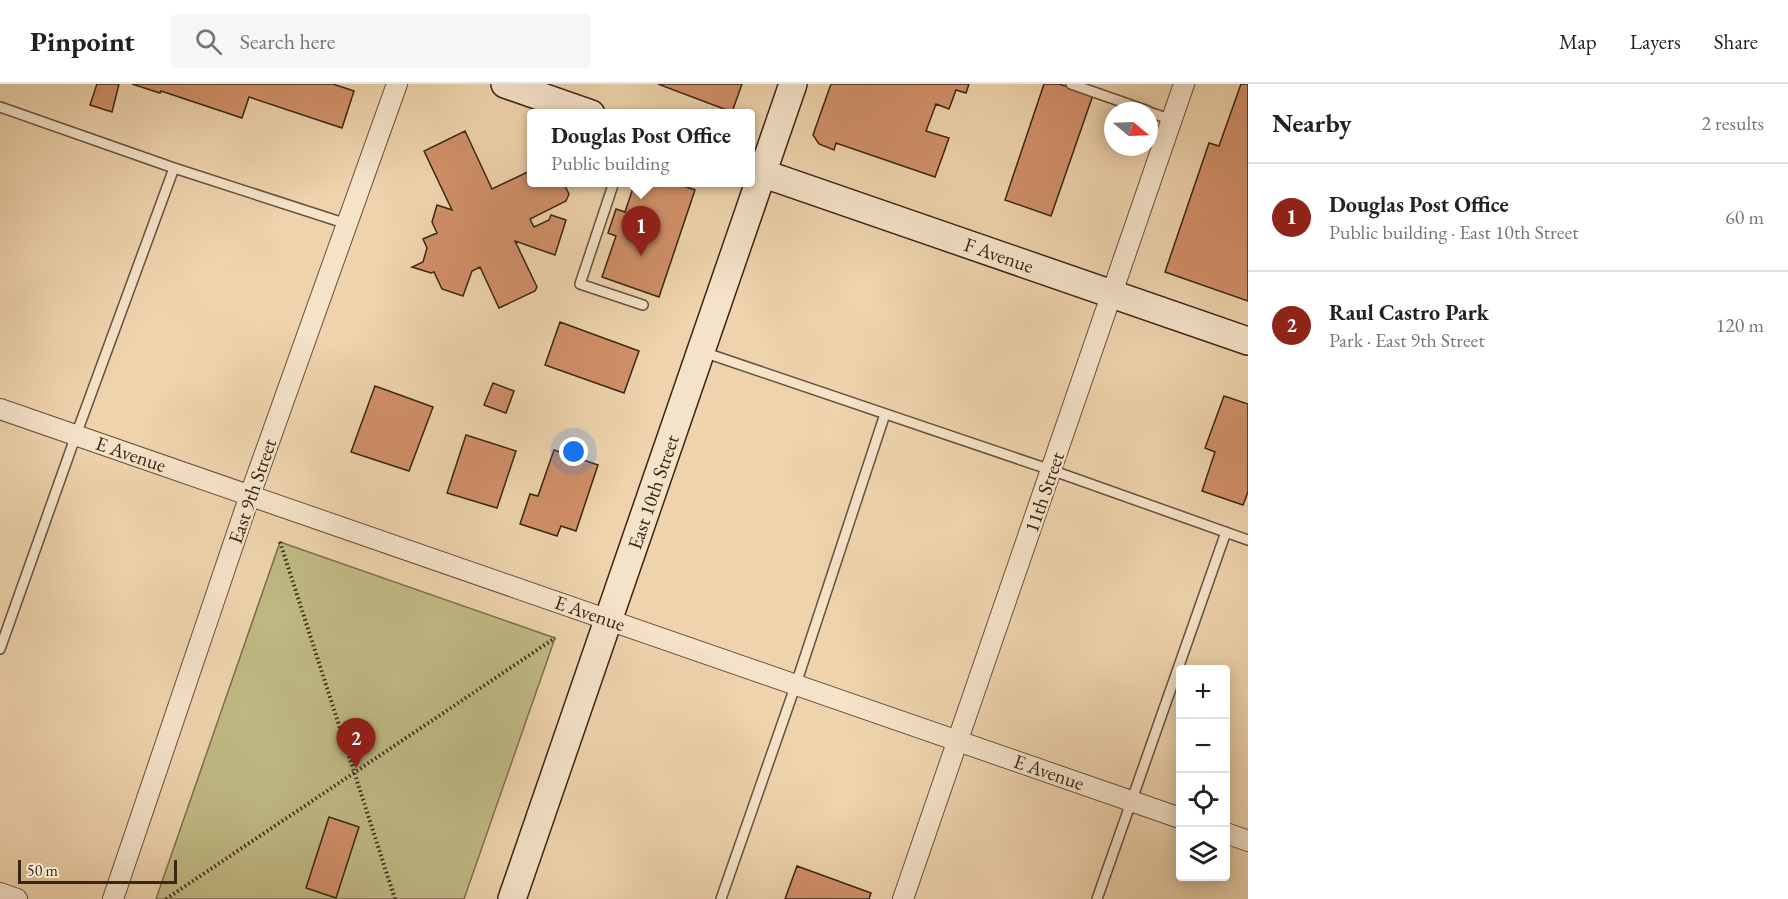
<!DOCTYPE html>
<meta charset="utf-8">
<style>
:root{--surface:#fff;--page:#f6f6f6;--text:#222;--muted:#767676;--line:#e0e0e0;--accent:#8f2418}
body{margin:0;font-family:"EB Garamond",serif;background:var(--page);color:var(--text)}
.controls{position:absolute;right:18px;bottom:18px;display:grid;overflow:hidden;border-radius:6px;box-shadow:0 3px 15px #0003}
.controls button{width:54px;height:54px;display:grid;place-items:center;padding:0;border:0;border-bottom:2px solid var(--line);background:var(--surface);color:var(--text);font:30px sans-serif}
.compass{position:absolute;left:1104px;top:18px;width:54px;height:54px;border-radius:50%;background:var(--surface);box-shadow:0 3px 15px #0003;rotate:109deg}
.scale{position:absolute;left:18px;bottom:15px;width:159px;box-sizing:border-box;padding-left:6px;border:3px solid #3a2615;border-top:0;font-size:16px;line-height:21px;white-space:nowrap;color:#3a2615;-webkit-text-stroke:4px #f4e2c9;paint-order:stroke}
.you{position:absolute;left:574px;top:368px;width:21px;height:21px;margin:-15px;border:4px solid #fff;border-radius:50%;background:#1a73e8;box-shadow:0 0 0 9px #1a73e833}
.badge{display:grid;place-items:center;width:39px;height:39px;border-radius:50%;background:var(--accent);color:#fff;font-size:20px;font-weight:700}
.pin{position:absolute;translate:-50% -50px;filter:drop-shadow(0 2px 3px #0008)}
.pin::after{content:'';position:absolute;top:32px;width:21px;height:18px;background:inherit;clip-path:polygon(0 0,100% 0,50% 100%)}
.popup{position:absolute;left:527px;top:25px;width:228px;height:78px;box-sizing:border-box;display:grid;place-content:center;border-radius:6px;background:var(--surface);filter:drop-shadow(0 2px 4px #0005);font-size:20px;white-space:nowrap;color:var(--muted)}
.popup b{font-size:22px;color:var(--text)}
.popup::after{content:'';position:absolute;left:50%;top:100%;margin-left:-12px;border:12px solid transparent;border-top-color:var(--surface)}
.list{margin:0;padding:0;list-style:none}
h2{display:flex;justify-content:space-between;align-items:center;height:78px;margin:0;padding:0 24px;font-size:26px}
h2 small{font-size:20px;font-weight:400;color:var(--muted)}
.list li{display:grid;grid-template-columns:39px 1fr auto;gap:18px;align-items:center;box-sizing:border-box;height:108px;padding:0 24px;border-top:2px solid var(--line)}
.list b{display:block;font-size:22px;white-space:nowrap}
.list p{margin:0;font-size:20px;white-space:nowrap;color:var(--muted)}
.list em{font-size:20px;font-style:normal;color:var(--muted)}
.icon{flex:none;width:33px;height:33px;fill:none;stroke:currentColor;stroke-width:2;stroke-linecap:round;stroke-linejoin:round}
.map{position:relative;flex:none;width:1248px;height:815px;overflow:hidden}
header{display:flex;align-items:center;gap:36px;box-sizing:border-box;height:84px;padding:0 30px;background:var(--surface);border-bottom:2px solid var(--line)}
header strong{font-size:28px}
nav{display:flex;gap:33px;margin-inline-start:auto;font-size:21px}
.search{width:420px;height:54px;background:var(--page);display:flex;align-items:center;gap:15px;box-sizing:border-box;padding:0 21px;border-radius:6px;color:var(--muted);font-size:22px}
main{display:flex}
aside{flex:1;background:var(--surface)}
.map>svg:first-child{display:block}
.green{fill:#c0ba84;stroke:#7d704c;stroke-width:1.5}
.building{fill:#d19069;stroke:#3a2615;stroke-width:1.5}
.lines{fill:none;stroke-linecap:round;stroke-linejoin:round}
.lane-casing{stroke:#67513b;stroke-width:12}
.street-casing{stroke:#67513b;stroke-width:22}
.secondary-casing{stroke:#3a2615;stroke-width:30}
.path{stroke:#3a2615;stroke-width:4;stroke-dasharray:1.5 3;stroke-linecap:butt}
.lane{stroke:#f4e2c9;stroke-width:9}
.street{stroke:#f4e2c9;stroke-width:20}
.secondary{stroke:#f4e2c9;stroke-width:27}
.labels{text-anchor:middle;dominant-baseline:central;stroke-width:5;stroke-linejoin:round;paint-order:stroke}
.street-label{font-size:20px;fill:#3a2615;stroke:#f4e2c9}
</style>
<header>
<strong>Pinpoint</strong>
<div class="search"><svg class="icon" aria-label="search" viewBox="0 0 24 24"><circle cx="10" cy="10" r="6"/><path d="M15 15l6 6"/></svg>Search here</div>
<nav><a>Map</a><a>Layers</a><a>Share</a></nav>
</header>
<main>
<div class="map">
<svg width="1248" height="815" viewBox="0 0 1248 815">
<rect width="100%" height="100%" fill="#eed3ac"/>
<filter id="stains"><feTurbulence type="fractalNoise" baseFrequency=".00333" numOctaves="4"/><feColorMatrix values="0 0 0 0 .2 0 0 0 0 .09 0 0 0 0 .02 0 0 0 .5 -.17"/></filter>
<radialGradient id="worn" r=".72"><stop offset=".6" stop-color="#630" stop-opacity="0"/><stop offset="1" stop-color="#630" stop-opacity=".3"/></radialGradient>
<path class="green" d="M280,458L555,554L464,815H156Z"/>
<path class="building" d="M97,0H119L112,28L90,21Z
M132,0H333L354,7L342,44L249,13L242,34L161,7L160,9Z
M658,0H742L732,28Z
M831,0H969L966,9L956,6L949,25L936,20L926,47L949,54L935,93L836,59L834,66L819,60L813,51Z
M1044,0H1059L1093,11L1051,132L1005,116Z
M1241,0H1248V217L1165,188L1209,59L1219,62Z
M465,47L492,105L532,86V98H563L569,110L566,117L530,135L534,143L549,136L551,131L566,136L555,171L515,157L537,203L535,207L499,224L480,183L472,187L463,212L442,205L434,188L431,189L412,183L423,178L427,164L423,155L437,149L432,138L437,121L452,126L424,67Z
M635,98L651,100L652,98H673L695,106L659,213L602,193L616,152L608,149L616,125L625,128Z
M560,238L639,267L624,309L545,281Z
M493,299L514,307L506,329L484,321Z
M375,302L433,323L409,387L351,368Z
M1224,312L1248,320V408L1243,421L1202,407L1215,368L1205,364Z
M466,351L516,367L497,424L447,409Z
M554,366L598,381L576,447L561,442L557,452L520,440L530,410L538,412Z
M329,733L359,743L336,814L306,804Z
M797,782L871,809L869,815H785Z"/>
<g class="lines">
<g class="lane-casing">
<path id="lane" d="M1071,0L1148,27
M0,23L174,84L347,140
M1149,28L1172,36
M614,98L580,200L643,221
M703,268L1051,386L1248,456
M0,565L76,351L174,84
M721,815L796,600L885,330
M1097,815L1226,448"/>
</g>
<g class="street-casing">
<path id="street" d="M0,325L1180,734
M1226,749L1248,757
M0,809L17,815
M113,815L250,411L397,0
M903,815L1184,0"/>
</g>
<g class="secondary-casing">
<path id="secondary" d="M505,0L591,30
M750,85L1248,257
M512,815L793,0"/>
</g>
<path class="path" d="M280,458L395,815
M166,815L555,554"/>
<use href="#lane" class="lane"/>
<use href="#street" class="street"/>
<use href="#secondary" class="secondary"/>
</g>
<g class="labels">
<g class="street-label">
<text transform="translate(999 171) rotate(19)">F Avenue</text>
<text transform="translate(131 370) rotate(19)">E Avenue</text>
<text transform="translate(252 407) rotate(-71)">East 9th Street</text>
<text transform="translate(653 408) rotate(-71)">East 10th Street</text>
<text transform="translate(1044 408) rotate(-71)">11th Street</text>
<text transform="translate(590 529) rotate(19)">E Avenue</text>
<text transform="translate(1049 688) rotate(19)">E Avenue</text>
</g>
</g>
<rect width="100%" height="100%" filter="url(#stains)"/>
<rect width="100%" height="100%" fill="url(#worn)"/>
</svg>
<div class="controls">
<button>+</button>
<button>−</button>
<button><svg class="icon" aria-label="locate" viewBox="0 0 24 24"><circle cx="12" cy="12" r="6"/><path d="M12 2v4M12 18v4M2 12h4M18 12h4"/></svg></button>
<button><svg class="icon" aria-label="layers" viewBox="0 0 24 24"><path d="M12 4l9 5-9 5-9-5zM3 14l9 5 9-5"/></svg></button>
</div>
<svg class="compass" viewBox="-18 -18 36 36"><path d="M0-13l5 13h-10z" fill="#e53935"/><path d="M0 13l5-13h-10z" fill="#767676"/></svg>
<div class="scale">50 m</div>
<div class="you"></div>
<div class="pin badge" style="left:641px;top:172px">1</div>
<div class="popup"><b>Douglas Post Office</b>Public building</div>
<div class="pin badge" style="left:356px;top:684px">2</div>
</div>
<aside>
<h2>Nearby<small>2 results</small></h2>
<ul class="list">
<li><span class="badge">1</span><div><b>Douglas Post Office</b><p>Public building · East 10th Street</p></div><em>60 m</em></li>
<li><span class="badge">2</span><div><b>Raul Castro Park</b><p>Park · East 9th Street</p></div><em>120 m</em></li>
</ul>
</aside>
</main>
